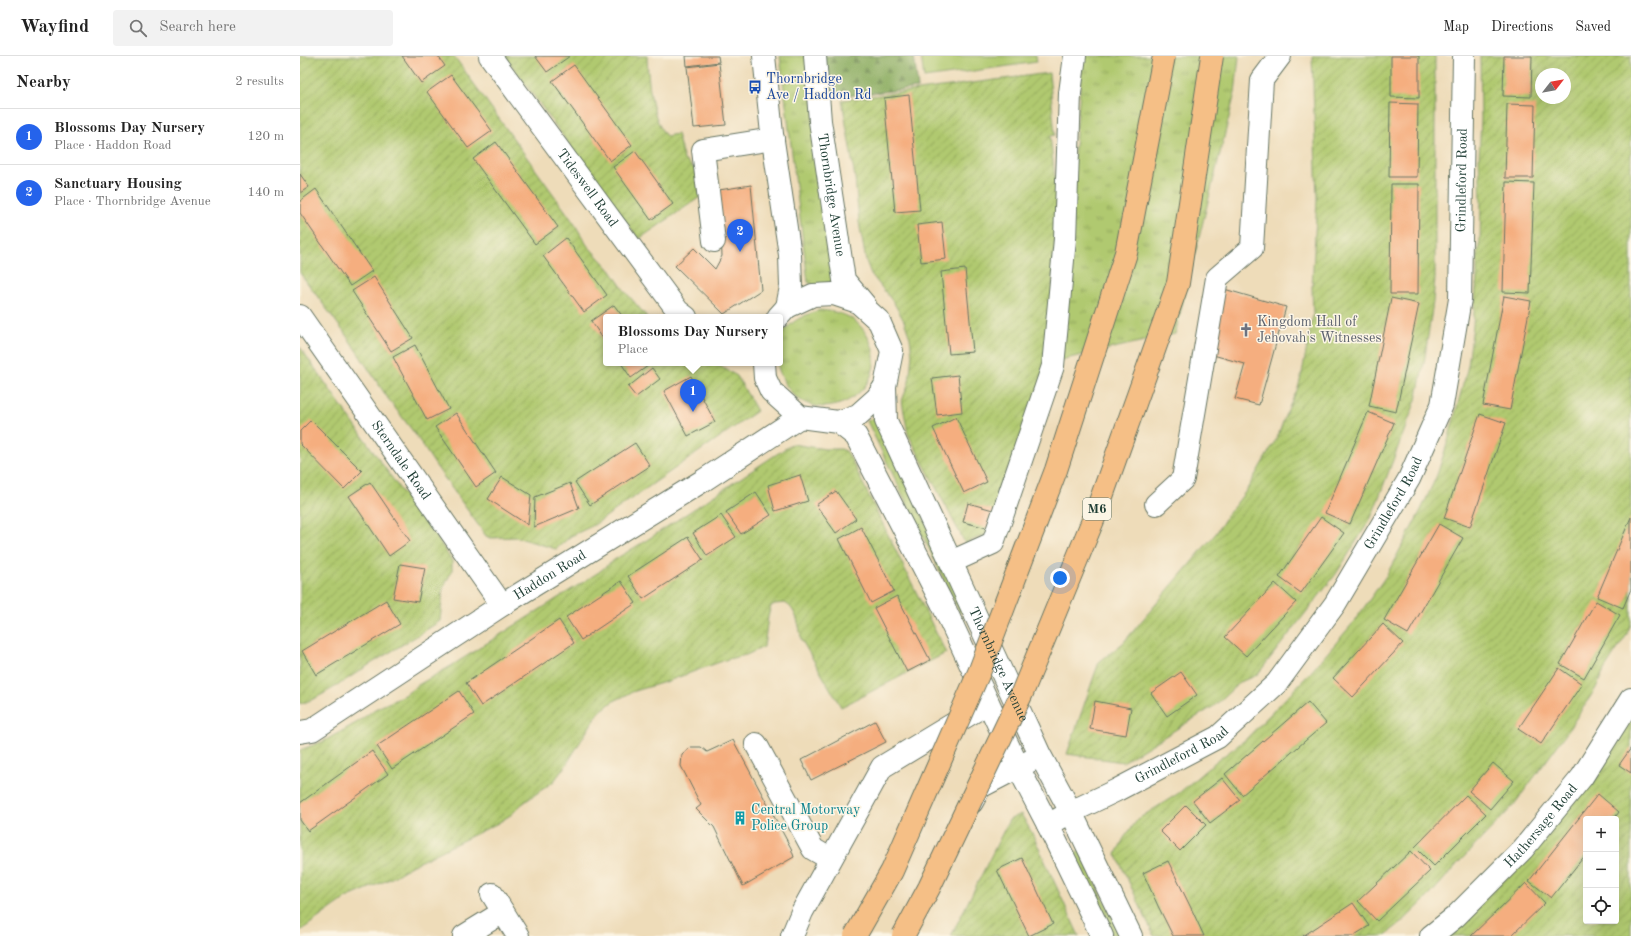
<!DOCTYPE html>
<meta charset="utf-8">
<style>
:root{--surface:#fff;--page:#f2f2f2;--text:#222;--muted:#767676;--line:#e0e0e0;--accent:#2563eb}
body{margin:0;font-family:"Old Standard TT",serif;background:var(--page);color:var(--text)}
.controls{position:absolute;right:12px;bottom:12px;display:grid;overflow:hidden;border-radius:4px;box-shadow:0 4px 16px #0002}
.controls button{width:36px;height:36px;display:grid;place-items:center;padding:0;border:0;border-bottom:1px solid var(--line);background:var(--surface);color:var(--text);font:20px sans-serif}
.compass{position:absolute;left:1235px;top:12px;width:36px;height:36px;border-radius:50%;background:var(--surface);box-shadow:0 4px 16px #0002;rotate:59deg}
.you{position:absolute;left:760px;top:522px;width:14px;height:14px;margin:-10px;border:3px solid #fff;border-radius:50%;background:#1a73e8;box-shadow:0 0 0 6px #1a73e833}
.badge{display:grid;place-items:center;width:26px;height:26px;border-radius:50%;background:var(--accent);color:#fff;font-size:13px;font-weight:700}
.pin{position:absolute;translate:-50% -33px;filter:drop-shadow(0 1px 2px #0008)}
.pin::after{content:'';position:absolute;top:21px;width:14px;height:12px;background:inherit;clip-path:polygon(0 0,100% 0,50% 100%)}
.popup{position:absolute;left:303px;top:258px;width:180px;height:52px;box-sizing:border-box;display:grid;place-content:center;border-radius:4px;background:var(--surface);filter:drop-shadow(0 1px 3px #0005);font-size:13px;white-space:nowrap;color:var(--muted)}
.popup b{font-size:15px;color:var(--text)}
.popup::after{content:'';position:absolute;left:50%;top:100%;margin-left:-8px;border:8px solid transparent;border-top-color:var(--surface)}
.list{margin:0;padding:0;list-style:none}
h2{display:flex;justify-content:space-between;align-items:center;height:52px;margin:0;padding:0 16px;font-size:17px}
h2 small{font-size:13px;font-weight:400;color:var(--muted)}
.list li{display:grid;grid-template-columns:26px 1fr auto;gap:12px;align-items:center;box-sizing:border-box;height:56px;padding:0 16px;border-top:1px solid var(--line)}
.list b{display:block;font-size:15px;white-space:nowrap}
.list p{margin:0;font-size:13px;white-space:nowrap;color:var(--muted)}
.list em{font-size:13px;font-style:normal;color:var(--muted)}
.icon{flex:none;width:22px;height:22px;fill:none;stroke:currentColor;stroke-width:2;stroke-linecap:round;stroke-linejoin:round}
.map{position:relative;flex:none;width:1331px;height:880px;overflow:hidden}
header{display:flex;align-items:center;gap:24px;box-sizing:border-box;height:56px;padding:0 20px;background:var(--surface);border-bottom:1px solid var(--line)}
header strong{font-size:19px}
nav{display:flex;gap:22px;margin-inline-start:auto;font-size:14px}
.search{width:280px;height:36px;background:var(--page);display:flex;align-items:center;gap:10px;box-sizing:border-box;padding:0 14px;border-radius:4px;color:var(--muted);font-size:15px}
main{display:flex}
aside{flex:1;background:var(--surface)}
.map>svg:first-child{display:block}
.grass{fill:url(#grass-tufts);stroke:#688352}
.forest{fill:url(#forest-firs);stroke:#56754b}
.garden{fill:url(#garden-furrows);stroke:#688352;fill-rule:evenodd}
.pitch{fill:#b0c96f;stroke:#688352}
.building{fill:#f5ae7f}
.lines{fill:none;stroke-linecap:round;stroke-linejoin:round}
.minor-casing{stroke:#677563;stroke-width:24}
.minor{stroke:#fff;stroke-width:22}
.highway-bridge-casing{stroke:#677563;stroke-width:24;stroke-linecap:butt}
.highway-bridge{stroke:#f5bf86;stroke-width:22}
.labels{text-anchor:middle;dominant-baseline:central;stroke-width:3;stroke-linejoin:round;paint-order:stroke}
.shield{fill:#fcf5e5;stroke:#617469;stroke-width:1}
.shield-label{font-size:13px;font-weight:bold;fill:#1f3d34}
.transit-label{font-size:14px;fill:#164399;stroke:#fcf5e5;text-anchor:start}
.street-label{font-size:14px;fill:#1f3d34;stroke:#fcf5e5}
.worship-label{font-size:14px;fill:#5b616d;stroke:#fcf5e5;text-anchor:start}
.culture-label{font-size:14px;fill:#0d838f;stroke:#fcf5e5;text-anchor:start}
</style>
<header>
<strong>Wayfind</strong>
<div class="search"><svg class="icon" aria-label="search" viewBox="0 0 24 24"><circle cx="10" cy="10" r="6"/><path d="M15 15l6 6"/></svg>Search here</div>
<nav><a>Map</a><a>Directions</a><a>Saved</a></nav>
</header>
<main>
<aside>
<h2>Nearby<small>2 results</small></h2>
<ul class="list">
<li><span class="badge">1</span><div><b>Blossoms Day Nursery</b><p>Place · Haddon Road</p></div><em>120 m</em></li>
<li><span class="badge">2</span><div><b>Sanctuary Housing</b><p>Place · Thornbridge Avenue</p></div><em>140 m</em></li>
</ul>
</aside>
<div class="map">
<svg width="1331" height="880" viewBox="0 0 1331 880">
<defs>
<pattern id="grass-tufts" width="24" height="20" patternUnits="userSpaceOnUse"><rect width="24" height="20" fill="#b0c96f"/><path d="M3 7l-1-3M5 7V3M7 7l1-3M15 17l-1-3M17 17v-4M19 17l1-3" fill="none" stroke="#8fa45c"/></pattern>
<pattern id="forest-firs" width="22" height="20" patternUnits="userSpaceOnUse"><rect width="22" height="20" fill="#8cad62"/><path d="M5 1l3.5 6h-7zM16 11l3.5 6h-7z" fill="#728e52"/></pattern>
<pattern id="garden-furrows" width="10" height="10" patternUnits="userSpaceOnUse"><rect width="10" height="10" fill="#b0c96f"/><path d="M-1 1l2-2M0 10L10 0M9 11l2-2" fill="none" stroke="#8fa45c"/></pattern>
</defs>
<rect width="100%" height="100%" fill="#fcf5e5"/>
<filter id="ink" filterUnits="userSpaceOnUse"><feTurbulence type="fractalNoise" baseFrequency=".025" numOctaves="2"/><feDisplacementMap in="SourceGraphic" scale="8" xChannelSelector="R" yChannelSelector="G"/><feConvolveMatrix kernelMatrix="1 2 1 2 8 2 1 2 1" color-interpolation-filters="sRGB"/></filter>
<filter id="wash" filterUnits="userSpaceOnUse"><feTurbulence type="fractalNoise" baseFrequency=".012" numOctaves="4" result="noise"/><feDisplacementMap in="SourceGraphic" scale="16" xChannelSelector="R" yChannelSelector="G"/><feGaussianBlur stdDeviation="0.9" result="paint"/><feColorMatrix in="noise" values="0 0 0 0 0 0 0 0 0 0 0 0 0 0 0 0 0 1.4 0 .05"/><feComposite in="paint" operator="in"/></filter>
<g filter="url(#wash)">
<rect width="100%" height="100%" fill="#eedcb9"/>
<path class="grass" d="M480,0H509L533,225L526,228L515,231L508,226Z
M783,0H939L935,37L875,278L756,305Z
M520,254C541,256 555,260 566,278C604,337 498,392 477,307H480C480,301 479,294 480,287C482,268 504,259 520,254Z
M575,361L667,552L660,557L567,365Z
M780,795L822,880H813L773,797Z"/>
<path class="forest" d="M523,0H614L618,32L528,42Z"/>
<path class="garden" d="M0,0H154L274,167L287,189L311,215L324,234L347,261H306V307H415L437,320L457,355L294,469L271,480L256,493L216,481L190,482L186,480L136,410L115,378L89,344L46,279L0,217Z
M205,0H347C348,23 351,62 366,80L377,78L384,104L395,113L400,141L339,183L294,123Z
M1012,0H1135V222L1133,246L1124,307L1116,344L1071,462L1036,518L957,619L940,626L914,650L823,706L767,698L799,606L823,587L917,476L926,461L946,435L978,380L985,360L998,332L1002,317L1013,259L1012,231L1017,143Z
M1180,0H1331V568L1326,580L1304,614L1296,632L1263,682L1213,750L1158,807L1130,839L1102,866L1084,880H854L816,798L824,782L838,763L879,737L914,707L945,684L1011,616L1054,566L1086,520L1121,454L1137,419L1147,388L1168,310L1173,269L1177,221V200L1180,184L1181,145L1179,102L1181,63ZM1241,18H1265V42H1241Z
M749,17L755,79L750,80L757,140L749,300L697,474L665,487L608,378L602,345L609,326L612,299L610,282L604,265L594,247L571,218L566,205L559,166L555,122L542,44Z
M0,291L118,459L136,480L152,505V514L143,533L140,565C115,582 89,596 64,612C47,623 19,643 0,648Z
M492,388L525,393H541L546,395L550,401L646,597L541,651L501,583C500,571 496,552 485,547L475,548L471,550L468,561L464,591L446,599L428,603L368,625L332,636L312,646L298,657L266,709L254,725L222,748L212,758L198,767L111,810L90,823L46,842L0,875V694L24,685L58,666L75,653L105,639L118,629L151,610L299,516L314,504L350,482Z
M1331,658V880H1145ZM1286,763H1316V865H1286Z
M721,758L732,777L779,880H651L709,764Z"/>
<path class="pitch" d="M621,0H736L737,6L624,22Z"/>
<g id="blocks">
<path class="building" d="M102,0H138L145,10L121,27Z
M235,0H270L247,16Z
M386,0H418L419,6L387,10Z
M1091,0H1119V42L1091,41Z
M1204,0H1232L1231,41L1203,40Z
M419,7L426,69L394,72L387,11Z
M274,9L332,89L310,105L252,25Z
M151,19L192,75L168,92L127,36Z
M609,39L620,154L595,156L584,42Z
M1090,47L1118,48L1117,121H1089Z
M1207,48L1235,49L1233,122H1205Z
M196,86L258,171L235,188L173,103Z
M335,95L373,148L351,164L313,111Z
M0,118L9,131L0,137Z
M1206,126L1234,127L1230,237L1203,236Z
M1091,128H1119L1118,238H1090Z
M451,129L461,234L424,258L375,210L394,192L415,213L422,200L419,134Z
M16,133L72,215L50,230L0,157V145Z
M642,166L646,203L621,206L617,169Z
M266,182L307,239L284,256L243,200Z
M665,213L673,296L649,298L641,216Z
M74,221L113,282L91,295L52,235Z
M924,233L986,251L959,349L935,343L945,308L906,297Z
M1204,240L1231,245L1210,354L1183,349Z
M1091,242L1119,248L1096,356L1069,350Z
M314,249L323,261H306V287L291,265Z
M115,289L149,353L127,364L93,301Z
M321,307H352L331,322Z
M352,312L360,323L336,341L328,331Z
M658,319L662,356L637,359L632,322Z
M391,320L415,366L388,380L364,335Z
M1068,356L1094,367L1050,468L1025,457Z
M156,357L196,417L176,431L135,371Z
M1180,358L1206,367L1170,471L1144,462Z
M656,361L687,426L664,437L633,372Z
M11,364L62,415L44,433L0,388V375Z
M335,387L350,410L290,449L275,426Z
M500,419L508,445L475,455L468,429Z
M202,421L231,439L228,469L188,443Z
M70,426L110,485L89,500L49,440Z
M270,427L279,452L234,471L235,441Z
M536,435L556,463L536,477L516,449Z
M456,436L471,459L441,478L426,456Z
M668,447L700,456L695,474L663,466Z
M421,459L436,481L407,500L393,477Z
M1021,461L1044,477L1001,537L979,521Z
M1331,461V533L1323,552L1297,541Z
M1139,468L1163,482L1108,578L1084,564Z
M561,471L594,535L571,547L539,483Z
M388,481L403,504L343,543L328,520Z
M100,508L125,512L118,546L93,542Z
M321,525L336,547L281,584L266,561Z
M975,527L996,546L946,600L925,581Z
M597,540L630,604L607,616L574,552Z
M86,544L100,568L16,619L2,595Z
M1296,545L1320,559L1284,622L1260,608Z
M259,564L274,587L181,650L166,627Z
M1083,568L1103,587L1053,641L1033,622Z
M1259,612L1282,628L1241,688L1218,673Z
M881,616L897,639L867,660L851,637Z
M159,635L174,658L92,713L77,690Z
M795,645L831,652L826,679L790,673Z
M1008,646L1026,667L942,739L925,718Z
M575,665L586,686L511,724L501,704Z
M433,684L491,792L494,801L443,830L414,771L396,753L401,749L381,710L382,699L391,691H401L407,696Z
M1331,692V717L1319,709Z
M72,695L88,718L8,775L0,764V747Z
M1193,707L1214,725L1190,753L1169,735Z
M922,722L940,744L910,767L893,745Z
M1298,738L1319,756L1314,763H1286V798L1251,842L1229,825Z
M1166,739L1186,758L1134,810L1115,791Z
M886,749L906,769L880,795L860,775Z
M1111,795L1130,815L1077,865L1058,845Z
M722,802L753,868L729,880L697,814Z
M868,805L892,854L904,880H873L858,850L843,817Z
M1226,827L1245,847L1211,880H1171Z
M1053,847L1069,870L1053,880H1003Z"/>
</g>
</g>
<g filter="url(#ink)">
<use href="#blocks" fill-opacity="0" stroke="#677563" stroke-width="1"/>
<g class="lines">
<g class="minor-casing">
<g id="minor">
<path id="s1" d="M190,0L378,255L386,261"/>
<path d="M464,0L472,78L490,199L491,231L487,251"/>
<path id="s2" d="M515,0L520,65L544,224L565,249"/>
<path d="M414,185L403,94L473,83"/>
<path id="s3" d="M0,260L202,549"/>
<path d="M464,307L465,322L471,335L500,361L538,366L558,359L577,342L585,330L592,295L579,265L558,246L534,238L513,239L487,251L478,261"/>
<path id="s4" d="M585,330L586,365L740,699L771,756L831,880"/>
<path d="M538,366L556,380L642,547L718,711L748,769L802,880"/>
<path d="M856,448L883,423L917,222L952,192L962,24L980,0"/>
<path d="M651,506L693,487L753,310L765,183L770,37L775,0"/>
<path id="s5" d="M0,676L12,674L202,549L404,424L500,361"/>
<path d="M456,688L513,793L530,803"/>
<path d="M672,746L680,731L730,705"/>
<path id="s6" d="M748,769L771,756L817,734L918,681L977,627L1035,548L1109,423L1142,349L1160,243L1164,0"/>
<path d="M192,838L218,880"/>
<path d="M164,880L203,856"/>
<path d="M492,880L502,856L582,711L688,647"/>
<path id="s7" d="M1131,880L1155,861L1223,793L1282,721L1331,643"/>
</g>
</g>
<use href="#minor" class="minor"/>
<g class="highway-bridge-casing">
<path id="highway-bridge" d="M555,880L592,815L680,614L756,414L826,197L864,0
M603,880L629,832L722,637L796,457L878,227L912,0"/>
</g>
<use href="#highway-bridge" class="highway-bridge"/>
</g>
</g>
<defs>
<g id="bus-bare" transform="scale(1.08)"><path d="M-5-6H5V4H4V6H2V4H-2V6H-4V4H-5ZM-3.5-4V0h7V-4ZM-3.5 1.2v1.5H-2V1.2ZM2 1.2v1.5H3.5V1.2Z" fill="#1a4fb4" stroke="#fcf5e5" stroke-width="2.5" paint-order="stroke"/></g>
<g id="church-bare" transform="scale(1.08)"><path d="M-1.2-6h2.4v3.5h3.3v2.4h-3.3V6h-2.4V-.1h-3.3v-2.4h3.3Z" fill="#6b7280" stroke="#fcf5e5" stroke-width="2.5" paint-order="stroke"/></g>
<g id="building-bare" transform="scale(1.08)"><path d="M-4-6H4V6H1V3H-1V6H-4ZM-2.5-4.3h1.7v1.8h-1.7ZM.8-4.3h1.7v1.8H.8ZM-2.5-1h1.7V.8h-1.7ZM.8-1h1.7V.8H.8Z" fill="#0f9aa8" stroke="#fcf5e5" stroke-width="2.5" paint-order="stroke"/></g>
</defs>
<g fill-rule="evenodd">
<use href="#bus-bare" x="455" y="31"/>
<use href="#church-bare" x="946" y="274"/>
<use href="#building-bare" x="440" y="762"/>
</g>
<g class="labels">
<rect class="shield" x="783" y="442" width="28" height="22" rx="3"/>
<g class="shield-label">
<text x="797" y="453">M6</text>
</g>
<g class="transit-label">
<text x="466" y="23">Thornbridge<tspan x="466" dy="16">Ave / Haddon Rd</tspan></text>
</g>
<g class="street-label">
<text stroke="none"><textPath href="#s6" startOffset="822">Grindleford Road</textPath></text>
<text stroke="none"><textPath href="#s1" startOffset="164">Tideswell Road</textPath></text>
<text stroke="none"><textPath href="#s2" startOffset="140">Thornbridge Avenue</textPath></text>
<text stroke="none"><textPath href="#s3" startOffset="176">Sterndale Road</textPath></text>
<text stroke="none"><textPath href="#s6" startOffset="486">Grindleford Road</textPath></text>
<text stroke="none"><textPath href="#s5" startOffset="296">Haddon Road</textPath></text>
<text stroke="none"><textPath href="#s4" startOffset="303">Thornbridge Avenue</textPath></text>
<text stroke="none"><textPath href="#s6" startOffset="151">Grindleford Road</textPath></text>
<text stroke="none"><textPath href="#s7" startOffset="156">Hathersage Road</textPath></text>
</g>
<g class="worship-label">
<text x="957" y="266">Kingdom Hall of<tspan x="957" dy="16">Jehovah's Witnesses</tspan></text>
</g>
<g class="culture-label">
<text x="451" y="754">Central Motorway<tspan x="451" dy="16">Police Group</tspan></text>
</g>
</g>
</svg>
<div class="controls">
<button>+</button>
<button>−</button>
<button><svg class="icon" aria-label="locate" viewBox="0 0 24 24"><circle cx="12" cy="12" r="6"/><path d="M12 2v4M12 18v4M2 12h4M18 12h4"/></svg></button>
</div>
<svg class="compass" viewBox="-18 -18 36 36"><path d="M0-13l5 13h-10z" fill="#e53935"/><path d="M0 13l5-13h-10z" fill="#767676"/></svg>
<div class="you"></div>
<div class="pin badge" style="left:393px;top:356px">1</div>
<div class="popup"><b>Blossoms Day Nursery</b>Place</div>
<div class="pin badge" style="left:440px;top:196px">2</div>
</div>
</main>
